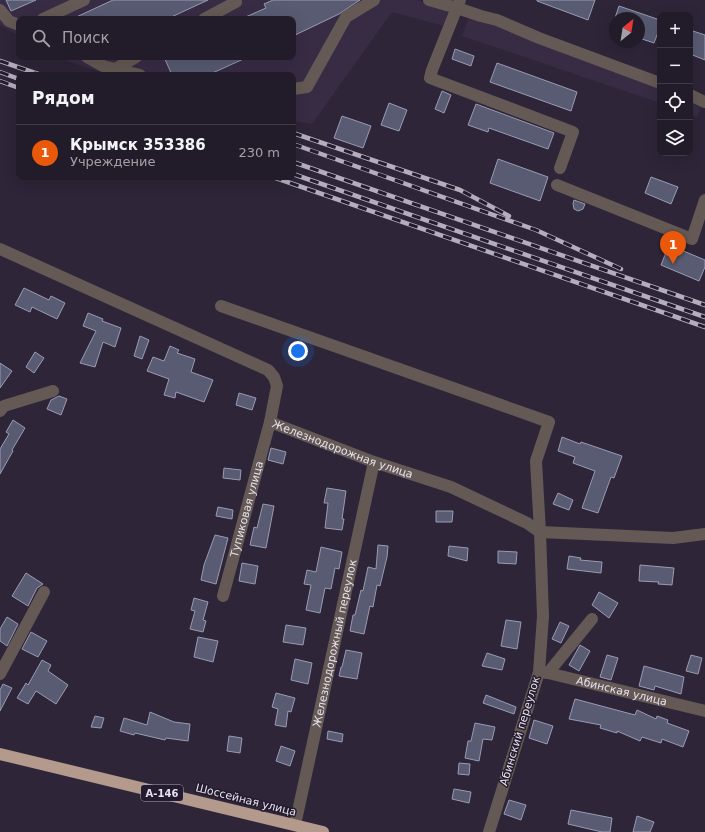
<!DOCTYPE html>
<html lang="ru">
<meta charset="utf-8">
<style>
:root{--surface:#221c2a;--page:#2a2532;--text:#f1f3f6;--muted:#a2a1a8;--line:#3f3a47;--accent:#ea580c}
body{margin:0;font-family:"DejaVu Sans",sans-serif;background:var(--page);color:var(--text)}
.controls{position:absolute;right:12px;top:12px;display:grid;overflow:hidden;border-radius:8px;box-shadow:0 4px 16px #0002}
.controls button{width:36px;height:36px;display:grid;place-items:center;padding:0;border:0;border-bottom:1px solid var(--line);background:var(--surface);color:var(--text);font:20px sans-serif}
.compass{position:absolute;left:609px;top:12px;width:36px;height:36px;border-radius:50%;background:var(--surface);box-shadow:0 4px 16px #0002;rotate:30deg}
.you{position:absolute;left:298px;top:351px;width:14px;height:14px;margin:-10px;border:3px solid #fff;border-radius:50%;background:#1a73e8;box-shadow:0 0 0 6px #1a73e833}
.badge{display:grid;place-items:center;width:26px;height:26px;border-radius:50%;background:var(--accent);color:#fff;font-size:13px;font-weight:700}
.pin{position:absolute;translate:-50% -33px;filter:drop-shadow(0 1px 2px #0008)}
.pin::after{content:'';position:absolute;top:21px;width:14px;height:12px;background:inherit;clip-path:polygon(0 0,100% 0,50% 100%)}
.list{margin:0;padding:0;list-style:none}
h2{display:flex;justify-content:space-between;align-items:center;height:52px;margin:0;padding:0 16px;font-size:17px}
h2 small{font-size:13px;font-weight:400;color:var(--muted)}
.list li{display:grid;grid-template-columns:26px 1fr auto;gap:12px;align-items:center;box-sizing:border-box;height:56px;padding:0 16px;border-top:1px solid var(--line)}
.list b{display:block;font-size:15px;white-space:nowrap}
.list p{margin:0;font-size:13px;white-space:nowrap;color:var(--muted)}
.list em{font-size:13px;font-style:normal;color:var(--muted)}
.icon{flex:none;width:22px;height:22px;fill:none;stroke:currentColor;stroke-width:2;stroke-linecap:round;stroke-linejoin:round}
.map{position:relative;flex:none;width:705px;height:832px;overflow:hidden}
.search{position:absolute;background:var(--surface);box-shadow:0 4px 16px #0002;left:16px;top:16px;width:280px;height:44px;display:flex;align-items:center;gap:10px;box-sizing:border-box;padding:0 14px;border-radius:8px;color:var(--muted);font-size:15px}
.panel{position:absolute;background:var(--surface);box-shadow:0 4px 16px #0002;left:16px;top:72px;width:280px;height:108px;border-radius:8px}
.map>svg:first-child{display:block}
.built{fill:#382c45}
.building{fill:#585b72;stroke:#999bb5}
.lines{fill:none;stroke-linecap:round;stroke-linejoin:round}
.minor{stroke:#645954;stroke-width:12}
.highway{stroke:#b4998d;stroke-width:12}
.rail-casing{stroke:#b4aebc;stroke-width:4.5}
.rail{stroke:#241b2e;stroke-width:3;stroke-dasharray:9;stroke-linecap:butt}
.labels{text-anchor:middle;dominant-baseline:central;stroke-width:3;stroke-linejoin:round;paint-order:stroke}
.shield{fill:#241b2e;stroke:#aca6b4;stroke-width:1}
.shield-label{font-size:10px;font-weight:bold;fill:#e6e1ee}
.street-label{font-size:11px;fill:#e6e1ee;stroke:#241b2e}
</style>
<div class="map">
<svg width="705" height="832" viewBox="0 0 705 832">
<rect width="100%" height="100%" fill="#2e2538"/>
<path class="built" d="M0,0H416L451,9L444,26L392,12L312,124L293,121V75H110L55,57H293V19H19V36L0,25Z
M470,15L660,88V103L462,36Z
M690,100L702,105L697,117L690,114Z"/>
<path class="building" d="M6,0H36L11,11Z
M113,0H208L167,19H72Z
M273,0H360L339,14L293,36V19H241L266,8L264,4Z
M537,0H595L588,20L537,1Z
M619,6L660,20V27L654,43L639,38V18H615Z
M690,30L705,35V60L690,54Z
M455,49L474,56L471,66L452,59Z
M164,57H248L208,75H172Z
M497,63L577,92L571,111L490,82Z
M442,91L451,95L444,113L435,109Z
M389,103L407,110L399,131L381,125Z
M476,104L554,133L548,149L489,128L488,132L468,125Z
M342,116L371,126L363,148L334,138Z
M498,159L548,177L540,201L490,183Z
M651,177L678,187L671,204L645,193Z
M574,200L585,204L583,209L578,211L574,209L573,204Z
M669,245L705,260V267L699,281L661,265Z
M24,288L49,300L51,296L65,303L57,319L32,307L30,312L15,305Z
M88,313L103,319L102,321L121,328L115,347L103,342L95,367L80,363L96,331L83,326Z
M140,336L149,340L142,359L134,356Z
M170,346L179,350L177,353L195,359L191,372L213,380L204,402L176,392L175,398L164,395L169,379L147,371L153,357L164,361Z
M35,352L44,358L34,373L26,367Z
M0,363L12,371L0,388Z
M239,393L256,398L252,410L236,405Z
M59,396L67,399L61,415L47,409L51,400Z
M13,420L25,428L12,450L13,451L0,474V449L9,434L6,432Z
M562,437L580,444L581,442L622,456L614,478L611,477L598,513L582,508L595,471L573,463L575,457L558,451Z
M271,448L286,452L283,464L268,460Z
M224,468L241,470L240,480L223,478Z
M327,488L346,491L342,519H344L342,530L325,528L328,503H324Z
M558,493L573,500L569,510L553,504Z
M263,504L274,506L266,548L250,545L254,527L257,528Z
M218,507L233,510L232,519L216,516Z
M436,511H453L452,522H436Z
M215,535L228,538L216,584L201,580L204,565Z
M378,545L388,546L387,557L380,586L377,585L373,607L370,606L364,634L350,631L353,615H355L361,590L363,591L368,567L376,569Z
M449,546L468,548L467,561L448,556Z
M321,547L342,552L339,569L335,568L331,589L325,588L320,613L306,610L311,585L304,584L307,570L316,572Z
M498,551L517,552L516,564L498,563Z
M569,556L581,558L580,560L602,562L601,573L567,569Z
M242,563L258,566L255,584L239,581Z
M640,565L674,568L672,585L658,584L659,582L639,581Z
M26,573L43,584L37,588L28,606L12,596Z
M599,592L618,603L609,618L592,605Z
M194,598L208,602L203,620L206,621L203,632L190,629L195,611L191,610Z
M7,617L18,624L7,646L0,641V629Z
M506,620L521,622L517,649L501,646Z
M560,622L569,626L561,643L552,639Z
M286,625L306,628L303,645L283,642Z
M31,632L47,641L38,657L22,649Z
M198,637L218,641L213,662L194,657Z
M580,645L590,651L579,671L569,665Z
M346,650L362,653L357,679L339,676L341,667H342Z
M487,653L505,659L502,670L482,666Z
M607,655L618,658L611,680L600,677Z
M691,655L702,658L698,674L686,671Z
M295,659L312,663L308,684L291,680Z
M42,660L51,665L48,671L68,685L56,704L36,691L28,704L17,698L26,683L28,685Z
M644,666L684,677L681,694L655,686L654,690L639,686Z
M3,684L12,688L0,711V690Z
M276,693L295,698L291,712L288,711L286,727L275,725L278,709L272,707Z
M486,695L516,707L514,714L483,703Z
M575,699L635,715L637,710L656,719L657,716L668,720L667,723L689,731L683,747L662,739L661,743L642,737L640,741L617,731V733L600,728L601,725L569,719Z
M150,712L174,722L190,724L188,741L166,738L165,740L135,733L134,735L120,731L124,718L147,725Z
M95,716L104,718L101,728L91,727Z
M534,720L553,726L547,744L529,738Z
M475,723L495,727L492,740L483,739L479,761L465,758L468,741H471Z
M328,731L343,734L342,742L327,739Z
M229,736L242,738L240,753L227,751Z
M281,746L295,751L290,766L276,761Z
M459,763L470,764L469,775L458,774Z
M454,789L471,792L469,803L452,799Z
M509,800L526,805L521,820L504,814Z
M571,810L612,818L610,832H602L568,824Z
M637,816L654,822L650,832H633Z"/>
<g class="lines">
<g class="minor">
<path d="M429,0L457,8L481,16L497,20L539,38L660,83"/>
<path d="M460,0L432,70L430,78L573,132L560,168"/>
<path d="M0,10L9,21L19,25"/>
<path d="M43,19L84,0"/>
<path d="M204,19L236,2"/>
<path d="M87,57L103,66L140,75"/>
<path d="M117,68L136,57"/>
<path d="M293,89L307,87L346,17L374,0"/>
<path d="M690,95L705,102"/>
<path d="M557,185L692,239L705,200"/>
<path id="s1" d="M0,249L268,370L274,377L277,386L270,422L374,462L451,487L527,523L540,532L673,538L705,534"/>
<path d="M221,306L549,422L536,461L540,532L543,616L539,672L489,832"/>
<path d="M0,411L4,406L53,391"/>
<path id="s2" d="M223,596L270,422"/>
<path id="s3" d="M539,672L548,673L705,711"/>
<path d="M548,673L592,619"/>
<path d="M0,674L44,592"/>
<path id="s4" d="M295,825L374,462"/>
</g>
<path class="highway" d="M0,754L323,832"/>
<g class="rail-casing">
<path id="rail" d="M0,61L41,75
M0,72L19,79
M0,81L19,88
M293,133L460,190L509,216
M293,144L536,230L621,269
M293,162L705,305
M293,174L705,317
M273,177L705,327"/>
</g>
<use href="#rail" class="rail"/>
</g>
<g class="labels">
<rect class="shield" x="141" y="785" width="42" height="16" rx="3"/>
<g class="shield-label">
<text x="162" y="793">А-146</text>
</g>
<g class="street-label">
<text stroke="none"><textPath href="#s1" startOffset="427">Железнодорожная улица</textPath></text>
<text stroke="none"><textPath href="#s2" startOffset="90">Тупиковая улица</textPath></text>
<text stroke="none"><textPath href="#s4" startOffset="186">Железнодорожный переулок</textPath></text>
<text stroke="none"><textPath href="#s3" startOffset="85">Абинская улица</textPath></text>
<text transform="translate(520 731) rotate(-73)">Абинский переулок</text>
<text transform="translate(246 800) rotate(14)">Шоссейная улица</text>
</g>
</g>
</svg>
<div class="controls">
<button>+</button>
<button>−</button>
<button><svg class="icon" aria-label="locate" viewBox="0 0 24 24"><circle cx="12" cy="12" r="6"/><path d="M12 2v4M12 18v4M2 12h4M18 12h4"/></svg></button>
<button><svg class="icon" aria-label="layers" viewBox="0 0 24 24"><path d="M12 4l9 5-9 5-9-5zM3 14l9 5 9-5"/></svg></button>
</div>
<svg class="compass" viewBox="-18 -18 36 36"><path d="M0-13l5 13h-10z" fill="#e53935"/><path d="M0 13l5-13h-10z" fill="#a2a1a8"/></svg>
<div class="you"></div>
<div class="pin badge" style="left:673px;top:264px">1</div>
<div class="search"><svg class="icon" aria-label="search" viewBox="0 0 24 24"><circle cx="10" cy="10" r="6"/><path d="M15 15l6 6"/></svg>Поиск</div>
<section class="panel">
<h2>Рядом<small></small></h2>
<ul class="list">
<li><span class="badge">1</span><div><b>Крымск 353386</b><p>Учреждение</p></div><em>230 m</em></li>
</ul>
</section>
</div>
